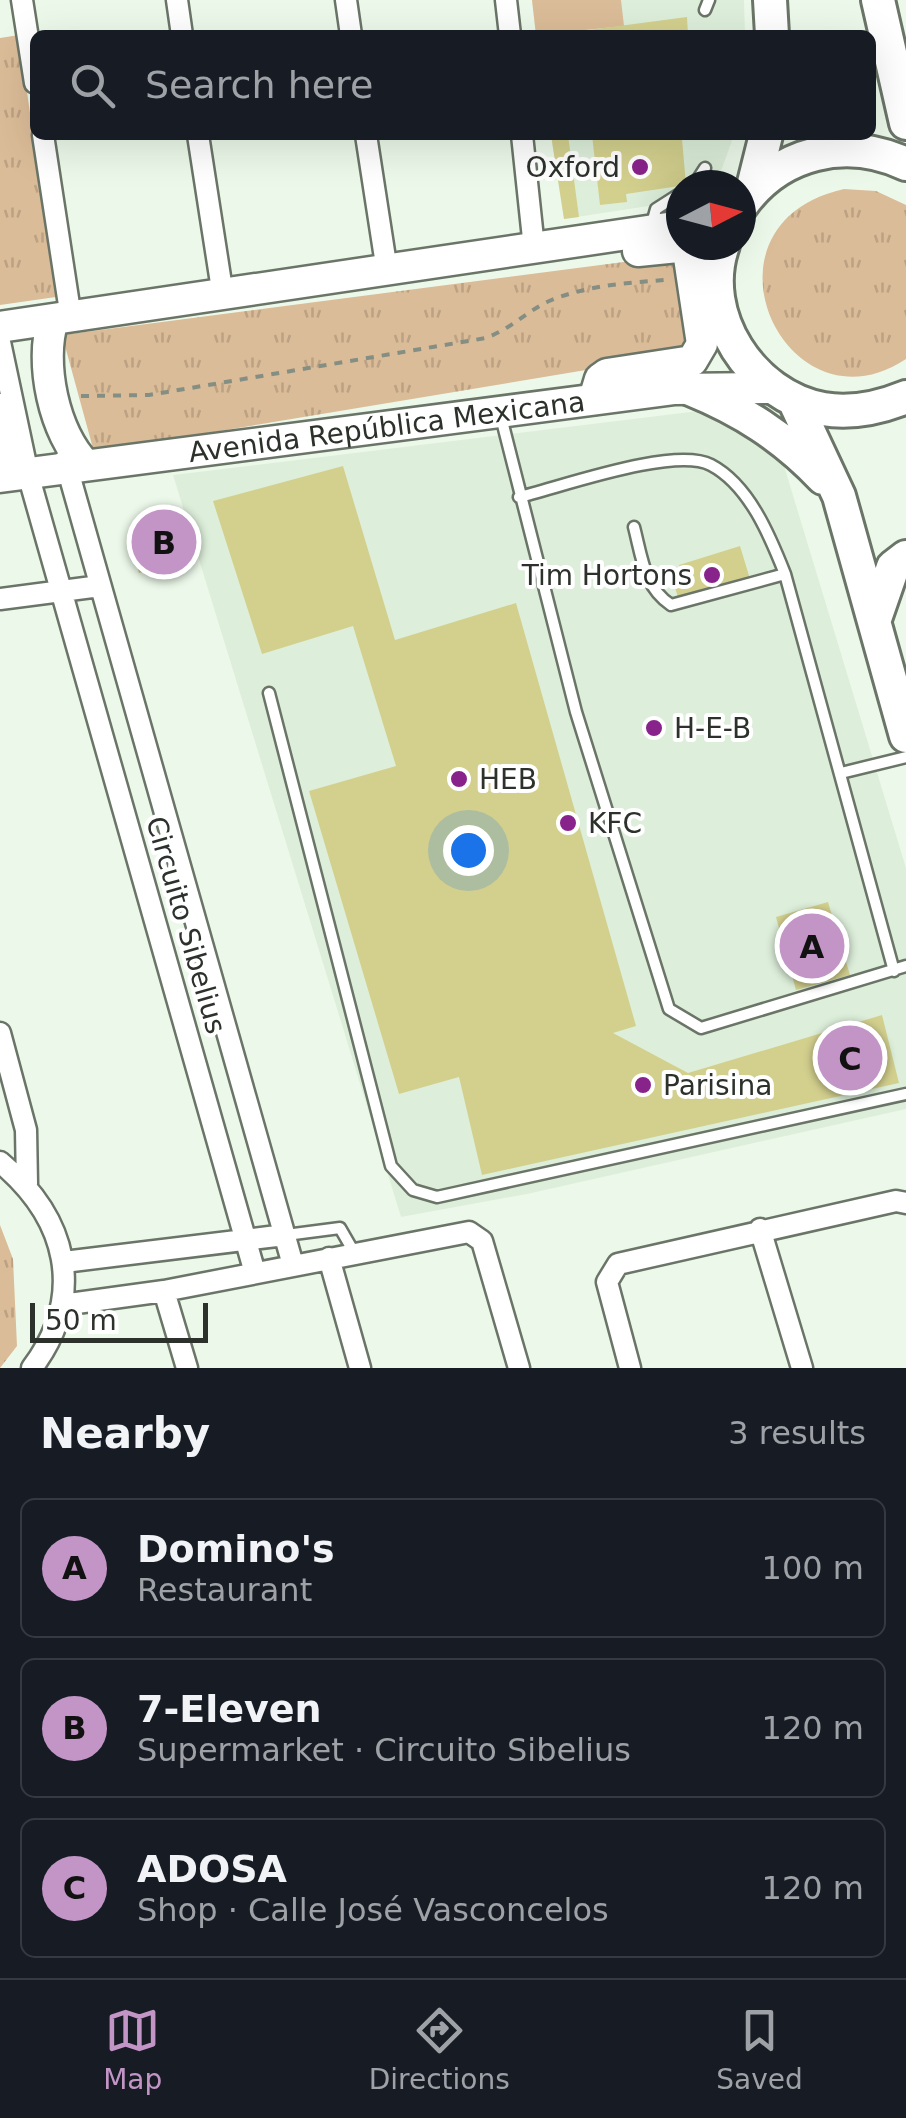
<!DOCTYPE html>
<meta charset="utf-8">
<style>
:root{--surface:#171b24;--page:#242831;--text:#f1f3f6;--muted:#9ea1a6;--line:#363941;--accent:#c295c6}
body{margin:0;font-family:"DejaVu Sans",sans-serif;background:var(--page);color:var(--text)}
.compass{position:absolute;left:666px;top:170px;width:90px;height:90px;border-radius:50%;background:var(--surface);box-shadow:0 10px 40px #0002;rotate:84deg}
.scale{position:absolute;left:30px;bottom:25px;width:178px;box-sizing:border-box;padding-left:10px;border:5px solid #2c312b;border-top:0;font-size:28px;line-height:35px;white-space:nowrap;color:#2c312b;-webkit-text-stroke:8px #fff;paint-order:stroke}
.you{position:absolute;left:468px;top:850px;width:35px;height:35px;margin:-25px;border:8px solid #fff;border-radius:50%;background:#1a73e8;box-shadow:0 0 0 15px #1a73e833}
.badge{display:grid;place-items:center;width:65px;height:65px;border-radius:50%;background:var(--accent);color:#111;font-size:32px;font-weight:700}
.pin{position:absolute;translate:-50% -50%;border:5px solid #fff;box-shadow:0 2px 10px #0006}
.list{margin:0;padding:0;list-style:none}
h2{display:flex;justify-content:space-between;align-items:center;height:130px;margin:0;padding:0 40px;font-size:42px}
h2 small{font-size:32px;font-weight:400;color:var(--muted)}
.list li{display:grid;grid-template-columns:65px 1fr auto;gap:30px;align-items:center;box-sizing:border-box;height:140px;margin:0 20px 20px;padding:0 20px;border:2px solid var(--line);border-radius:15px}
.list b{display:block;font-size:38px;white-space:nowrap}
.list p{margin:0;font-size:32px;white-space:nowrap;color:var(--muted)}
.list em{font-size:32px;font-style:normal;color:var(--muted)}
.icon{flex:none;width:55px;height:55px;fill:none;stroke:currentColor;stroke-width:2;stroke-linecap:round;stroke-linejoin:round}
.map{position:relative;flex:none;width:906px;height:1368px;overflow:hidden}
.search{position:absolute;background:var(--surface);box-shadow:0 10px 40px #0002;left:30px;right:30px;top:30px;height:110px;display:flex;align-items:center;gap:25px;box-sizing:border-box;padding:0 35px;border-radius:15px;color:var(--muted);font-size:38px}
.sheet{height:610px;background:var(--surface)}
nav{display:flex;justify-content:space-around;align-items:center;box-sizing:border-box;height:140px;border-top:2px solid var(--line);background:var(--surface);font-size:28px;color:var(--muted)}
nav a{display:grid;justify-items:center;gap:5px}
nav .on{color:var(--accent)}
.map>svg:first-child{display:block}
.built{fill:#ddefda}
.park{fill:url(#park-tufts)}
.garden{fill:#dbbc98}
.building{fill:#d3d08e}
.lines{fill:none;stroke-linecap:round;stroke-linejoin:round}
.lane-casing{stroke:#6a7568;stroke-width:15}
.street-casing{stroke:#6a7568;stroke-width:25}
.secondary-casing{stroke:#6a7568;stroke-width:35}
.primary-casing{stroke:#6a7568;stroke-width:38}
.path{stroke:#858e83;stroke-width:4;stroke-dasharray:8 8;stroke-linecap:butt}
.lane{stroke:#fff;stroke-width:10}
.street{stroke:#fff;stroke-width:20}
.secondary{stroke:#fff;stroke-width:30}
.primary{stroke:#fff;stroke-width:32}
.poi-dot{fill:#88238b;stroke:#fff;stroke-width:4}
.labels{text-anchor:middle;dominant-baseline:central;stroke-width:8;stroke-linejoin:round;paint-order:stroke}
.poi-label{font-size:28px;fill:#2c312b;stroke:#fff;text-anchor:start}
.street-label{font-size:28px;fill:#2c312b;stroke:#fff}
</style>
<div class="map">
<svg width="906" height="1368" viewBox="0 0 906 1368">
<defs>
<pattern id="park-tufts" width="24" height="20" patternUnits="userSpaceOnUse" patternTransform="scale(2.5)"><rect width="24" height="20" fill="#dbbc98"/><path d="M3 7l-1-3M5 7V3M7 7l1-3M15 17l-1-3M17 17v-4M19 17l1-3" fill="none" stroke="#bca283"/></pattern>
</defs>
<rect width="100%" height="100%" fill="#ecf9ea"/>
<path class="built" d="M532,0H744L745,35H536Z
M551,135H734L716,185H681V201L564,219Z
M765,403L906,868V1109L527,1194L401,1217L173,475Z"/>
<path class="park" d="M19,35L56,297L0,305V38Z
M844,189L876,191L906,205V359C786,439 686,225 844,189Z
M685,254L694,352L94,452L62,335Z
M0,1225L13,1259L17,1346L0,1368Z"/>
<path class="garden" d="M532,0H621L624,26L536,35Z"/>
<path class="building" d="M687,17L688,35H566V33Z
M551,135H568L579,217L564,219Z
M592,135H697L682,139L686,185L626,194L627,202L600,205Z
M343,466L395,640L516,603L636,1026L613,1033L688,1073L882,1015L899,1083L482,1175L459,1077L399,1094L309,791L396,766L353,626L262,654L213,501Z
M172,505L187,560L139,573L136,562L150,558L141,526L151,511Z
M740,546L750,579L679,600L671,576L682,573L679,565Z
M828,902L850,975L796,990L776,917Z"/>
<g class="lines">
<g class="lane-casing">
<path id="lane" d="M705,10L709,0
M694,185L705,168
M651,227L656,209L681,193
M501,417L576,712L669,1009L701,1028L906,966
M519,497C561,487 674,446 711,465C749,485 770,536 785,574L894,971
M634,527C642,558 644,587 671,605L785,574
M269,693L391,1166L413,1190L437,1197L906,1094
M841,773L906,757
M286,1235L340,1228L355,1254"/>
</g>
<g class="street-casing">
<path id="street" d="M22,0L35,83
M177,0L182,35
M346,0L351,35
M506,0L510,35
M43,135L71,318
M198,135L223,296
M366,135L387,271
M522,135L534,248
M0,342L28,474L255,1273
M65,460L293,1265
M0,599L100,586
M0,1033L26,1130L27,1184
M0,1162C67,1218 87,1294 32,1368
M760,1229L802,1368
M329,1258L360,1368
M64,1262L285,1235
M164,1291L187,1368
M62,1305L164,1291L469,1232L482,1241L519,1368
M630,1368L607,1282L618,1264L896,1201L906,1203"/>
</g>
<g class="secondary-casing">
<g id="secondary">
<path d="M53,320C39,362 54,434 86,465"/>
<path d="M0,327L681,226"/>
<path d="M594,399L600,379L607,374L692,361L702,344L688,251L678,247L638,251"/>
<path d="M0,409V461"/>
<path id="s1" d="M0,477L675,389L774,388"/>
</g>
</g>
<g class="primary-casing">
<path id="primary" d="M770,0L772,35
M878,0L906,123
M752,191L766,135
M741,206C779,152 846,136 906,164
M723,245C698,315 752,396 823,409C852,414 879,408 906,397
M690,389C742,410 784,437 823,478
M794,400L839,496L906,736
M876,616L893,567L906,557"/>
</g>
<path class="path" d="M81,396L149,395L486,338C512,328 526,312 547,302C583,286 625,283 664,280"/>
<use href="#lane" class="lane"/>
<use href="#street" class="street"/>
<use href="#secondary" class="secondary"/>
<use href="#primary" class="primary"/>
</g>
<g class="poi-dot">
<circle cx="640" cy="167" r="10"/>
<circle cx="712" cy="575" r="10"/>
<circle cx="654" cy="728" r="10"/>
<circle cx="459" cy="779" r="10"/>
<circle cx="568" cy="823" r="10"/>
<circle cx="643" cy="1085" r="10"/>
</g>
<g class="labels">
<g class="poi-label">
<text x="620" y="167" text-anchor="end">Oxford</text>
<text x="692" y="575" text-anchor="end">Tim Hortons</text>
<text x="674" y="728">H-E-B</text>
<text x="479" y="779">HEB</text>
<text x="588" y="823">KFC</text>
<text x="663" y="1085">Parisina</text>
</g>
<g class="street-label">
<text stroke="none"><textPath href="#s1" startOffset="390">Avenida República Mexicana</textPath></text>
<text transform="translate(186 925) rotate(74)">Circuito Sibelius</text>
</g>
</g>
</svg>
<svg class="compass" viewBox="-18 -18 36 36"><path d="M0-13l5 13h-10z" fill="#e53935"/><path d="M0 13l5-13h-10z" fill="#9ea1a6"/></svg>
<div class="scale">50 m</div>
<div class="you"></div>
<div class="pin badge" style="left:812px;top:946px">A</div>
<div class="pin badge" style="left:164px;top:542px">B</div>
<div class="pin badge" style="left:850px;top:1058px">C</div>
<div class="search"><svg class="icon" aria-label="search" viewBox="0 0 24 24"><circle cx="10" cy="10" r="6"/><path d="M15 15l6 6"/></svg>Search here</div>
</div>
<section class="sheet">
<h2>Nearby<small>3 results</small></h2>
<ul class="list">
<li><span class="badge">A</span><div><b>Domino's</b><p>Restaurant</p></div><em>100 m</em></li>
<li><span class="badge">B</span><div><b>7-Eleven</b><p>Supermarket · Circuito Sibelius</p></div><em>120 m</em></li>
<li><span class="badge">C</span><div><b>ADOSA</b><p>Shop · Calle José Vasconcelos</p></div><em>120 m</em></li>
</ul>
</section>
<nav>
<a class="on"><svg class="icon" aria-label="map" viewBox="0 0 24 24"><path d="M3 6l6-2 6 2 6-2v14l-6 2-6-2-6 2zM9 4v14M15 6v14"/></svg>Map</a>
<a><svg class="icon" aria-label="directions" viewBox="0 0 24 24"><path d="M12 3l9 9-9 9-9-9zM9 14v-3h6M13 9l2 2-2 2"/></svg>Directions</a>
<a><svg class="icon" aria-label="saved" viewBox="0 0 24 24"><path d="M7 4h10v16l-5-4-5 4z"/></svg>Saved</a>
</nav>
